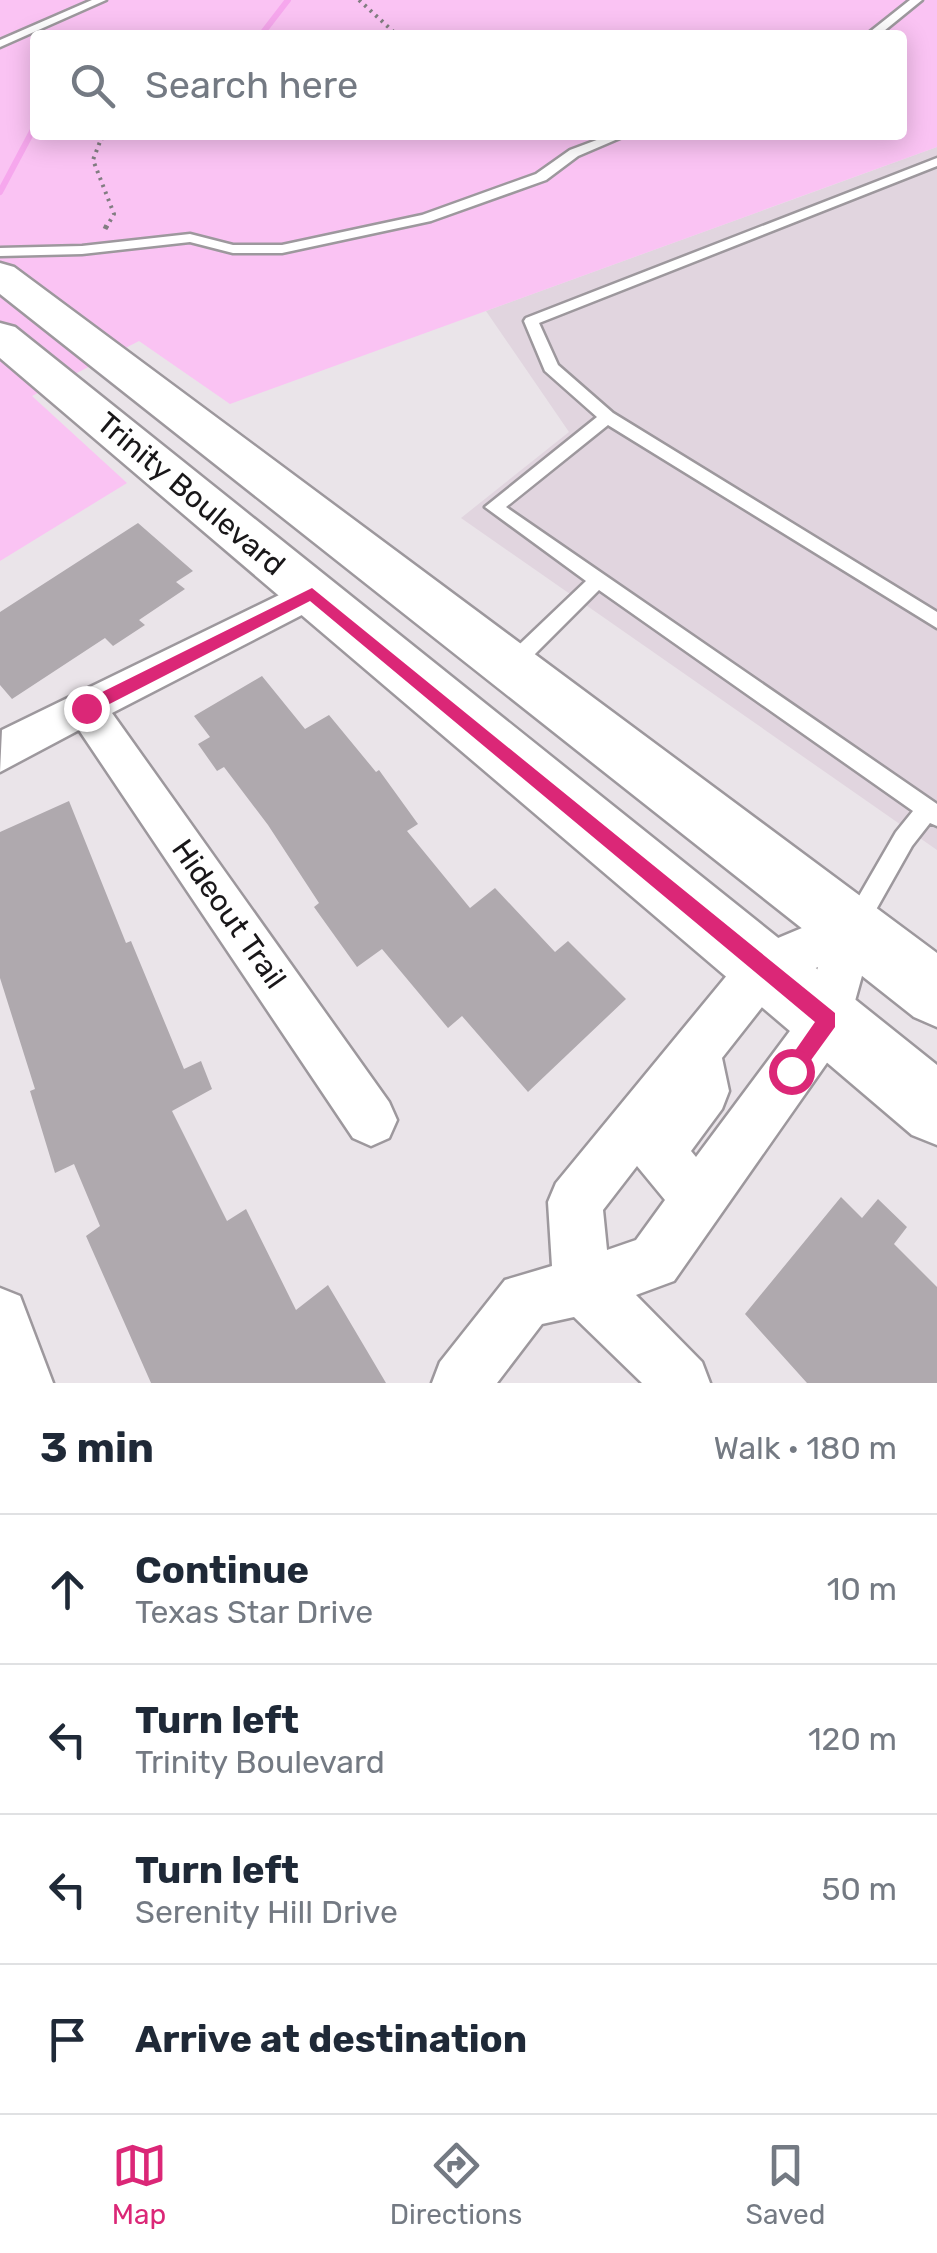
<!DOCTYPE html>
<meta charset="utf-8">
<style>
:root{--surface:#fff;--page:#f2f2f3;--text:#1f2937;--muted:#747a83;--line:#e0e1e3;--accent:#db2777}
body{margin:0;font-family:Rubik,sans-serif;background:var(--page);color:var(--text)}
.stop{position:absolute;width:30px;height:30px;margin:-22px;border:8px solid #db2777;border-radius:50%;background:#fff}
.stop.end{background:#db2777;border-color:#fff;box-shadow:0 2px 10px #0008}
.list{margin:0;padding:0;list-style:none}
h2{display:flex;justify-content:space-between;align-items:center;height:130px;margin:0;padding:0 40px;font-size:42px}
h2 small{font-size:32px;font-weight:400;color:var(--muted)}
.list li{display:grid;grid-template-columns:65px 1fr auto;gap:30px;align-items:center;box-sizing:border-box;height:150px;padding:0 40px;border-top:2px solid var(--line)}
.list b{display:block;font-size:38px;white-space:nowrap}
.list p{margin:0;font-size:32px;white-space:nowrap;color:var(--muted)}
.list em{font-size:32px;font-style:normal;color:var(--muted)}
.icon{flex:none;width:55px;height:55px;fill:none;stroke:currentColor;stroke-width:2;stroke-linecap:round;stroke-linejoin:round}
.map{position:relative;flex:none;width:937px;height:1383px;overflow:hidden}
.search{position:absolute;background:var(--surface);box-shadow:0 5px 25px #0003;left:30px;right:30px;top:30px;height:110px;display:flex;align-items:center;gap:25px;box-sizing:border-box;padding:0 35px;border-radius:10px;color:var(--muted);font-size:38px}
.sheet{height:730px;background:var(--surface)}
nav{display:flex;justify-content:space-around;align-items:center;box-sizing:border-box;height:140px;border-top:2px solid var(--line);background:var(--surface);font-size:28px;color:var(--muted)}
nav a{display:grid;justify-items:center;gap:5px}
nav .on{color:var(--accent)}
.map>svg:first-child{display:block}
.built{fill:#e1d5df}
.green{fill:#fac3f3;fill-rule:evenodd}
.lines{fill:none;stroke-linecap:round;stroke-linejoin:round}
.stream{stroke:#f6a7ed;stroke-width:6}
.building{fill:#afa9ae}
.lane-casing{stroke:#9d989d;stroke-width:5}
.street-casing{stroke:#9d989d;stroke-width:5}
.secondary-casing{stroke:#9d989d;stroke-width:5}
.path-far1{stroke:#817d81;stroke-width:4;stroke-dasharray:2.5 5;stroke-linecap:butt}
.path{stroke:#817d81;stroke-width:5;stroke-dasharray:4 6;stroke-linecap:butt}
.lane{fill:#fff;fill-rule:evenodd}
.street{fill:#fff;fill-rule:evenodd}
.secondary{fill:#fff;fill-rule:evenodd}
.route{fill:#db2777}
.labels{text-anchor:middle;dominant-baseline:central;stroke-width:8;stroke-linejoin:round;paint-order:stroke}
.street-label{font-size:30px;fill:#191719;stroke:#fff}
</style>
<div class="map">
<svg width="937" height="1383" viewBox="0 0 937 1383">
<rect width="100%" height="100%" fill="#eae4e9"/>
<path class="built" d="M937,147V850L461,518L569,432L486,311Z"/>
<path class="green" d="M0,0H937V147L230,404L139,341L32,396L127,483L0,561ZM35,35H902V135H35Z"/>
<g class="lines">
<path class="stream" d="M261,35L288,0
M0,192L35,126"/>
</g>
<path class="building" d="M138,523L193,571L176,582L185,589L139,620L145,625L113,646L105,638L12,699L0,685V612Z
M262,676L305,729L329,715L376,772L379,770L418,824L407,831L470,908L495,888L555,952L568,941L626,999L528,1092L462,1016L448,1028L382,949L357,967L314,907L319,903L268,825L224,767L217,771L198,744L210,737L194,716Z
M69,801L126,943L131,941L184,1069L201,1061L212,1089L172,1111L227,1221L246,1209L296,1310L328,1285L386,1383H151L86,1236L100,1226L74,1164L55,1173L30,1091L35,1089L0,978V832Z
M841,1197L862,1218L878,1199L907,1227L894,1244L937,1287V1383H807L745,1314Z"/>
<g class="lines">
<g class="lane-casing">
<path id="lane" d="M92,0H106L0,47V40Z
M910,0H922L879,35H866Z
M610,135H627L578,156L546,180L431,221L282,253H233L190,242L82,254L0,256V248L82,246L190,234L233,245H282L422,215L536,174L570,150Z
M937,158V166L539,323L558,365L613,413L937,612V628L608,425L506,507L937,804V826L930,823L912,846L864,931L856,934L848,931L844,923L848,915L896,832L913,811L599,590L517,672H503L500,666L503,660L586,581L485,507L597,417L545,371L524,321L526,318Z"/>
</g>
<g class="street-casing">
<path id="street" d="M312,579L325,583L331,593L325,603L112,713L389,1102L397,1120L389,1138L371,1146L353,1138L79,730L0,772L2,730Z
M852,907L868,913L875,929L845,1037L674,1281L636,1295L702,1362L710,1383H642L574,1317L542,1324L497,1383H432L440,1362L505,1280L552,1266L548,1202L556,1183L747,951ZM818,967L807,1008L696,1157L691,1151L722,1109L729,1091L722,1058L781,983ZM637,1166L665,1200L636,1240L607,1250L603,1210Z
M0,1288L20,1296L53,1383H0Z"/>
</g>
<g class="secondary-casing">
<path id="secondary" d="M0,263L14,267L937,953V1027L914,1017L0,294Z
M0,323L15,327L937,1065V1145L912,1135L0,358Z"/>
</g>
<path class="path-far1" d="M359,0L397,35
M106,228L114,214L93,160L101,139L111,135"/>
<path class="path" d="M105,229L107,225"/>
<use href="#lane" class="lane"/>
<use href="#street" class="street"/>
<use href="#secondary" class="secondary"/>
</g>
<path class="route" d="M312,588L835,1013V1027L798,1078L791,1081L781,1071L815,1022L310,601L92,713H80V703Z"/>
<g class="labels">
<g class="street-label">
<text transform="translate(191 494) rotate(40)">Trinity Boulevard</text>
<text transform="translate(229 914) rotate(55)">Hideout Trail</text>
</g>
</g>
</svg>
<div class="stop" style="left:791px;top:1071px"></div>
<div class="stop end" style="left:86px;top:708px"></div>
<div class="search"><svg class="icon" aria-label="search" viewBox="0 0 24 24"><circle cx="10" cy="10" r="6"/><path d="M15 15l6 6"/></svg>Search here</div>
</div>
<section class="sheet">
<h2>3 min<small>Walk · 180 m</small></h2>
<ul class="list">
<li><svg class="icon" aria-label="ahead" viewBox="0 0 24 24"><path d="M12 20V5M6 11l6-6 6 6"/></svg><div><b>Continue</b><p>Texas Star Drive</p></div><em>10 m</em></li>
<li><svg class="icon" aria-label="left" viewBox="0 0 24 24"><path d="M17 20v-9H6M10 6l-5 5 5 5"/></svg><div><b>Turn left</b><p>Trinity Boulevard</p></div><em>120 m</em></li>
<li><svg class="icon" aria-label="left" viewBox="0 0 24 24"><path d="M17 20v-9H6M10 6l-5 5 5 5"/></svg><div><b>Turn left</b><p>Serenity Hill Drive</p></div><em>50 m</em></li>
<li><svg class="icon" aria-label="arrive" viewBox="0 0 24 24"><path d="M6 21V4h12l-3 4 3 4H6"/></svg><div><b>Arrive at destination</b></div></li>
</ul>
</section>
<nav>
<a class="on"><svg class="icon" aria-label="map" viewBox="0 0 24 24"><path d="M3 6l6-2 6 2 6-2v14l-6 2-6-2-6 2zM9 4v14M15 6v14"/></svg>Map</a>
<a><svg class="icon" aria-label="directions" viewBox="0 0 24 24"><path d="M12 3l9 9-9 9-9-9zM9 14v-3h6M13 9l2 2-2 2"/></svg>Directions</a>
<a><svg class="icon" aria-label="saved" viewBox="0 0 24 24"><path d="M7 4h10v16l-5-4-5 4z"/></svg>Saved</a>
</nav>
